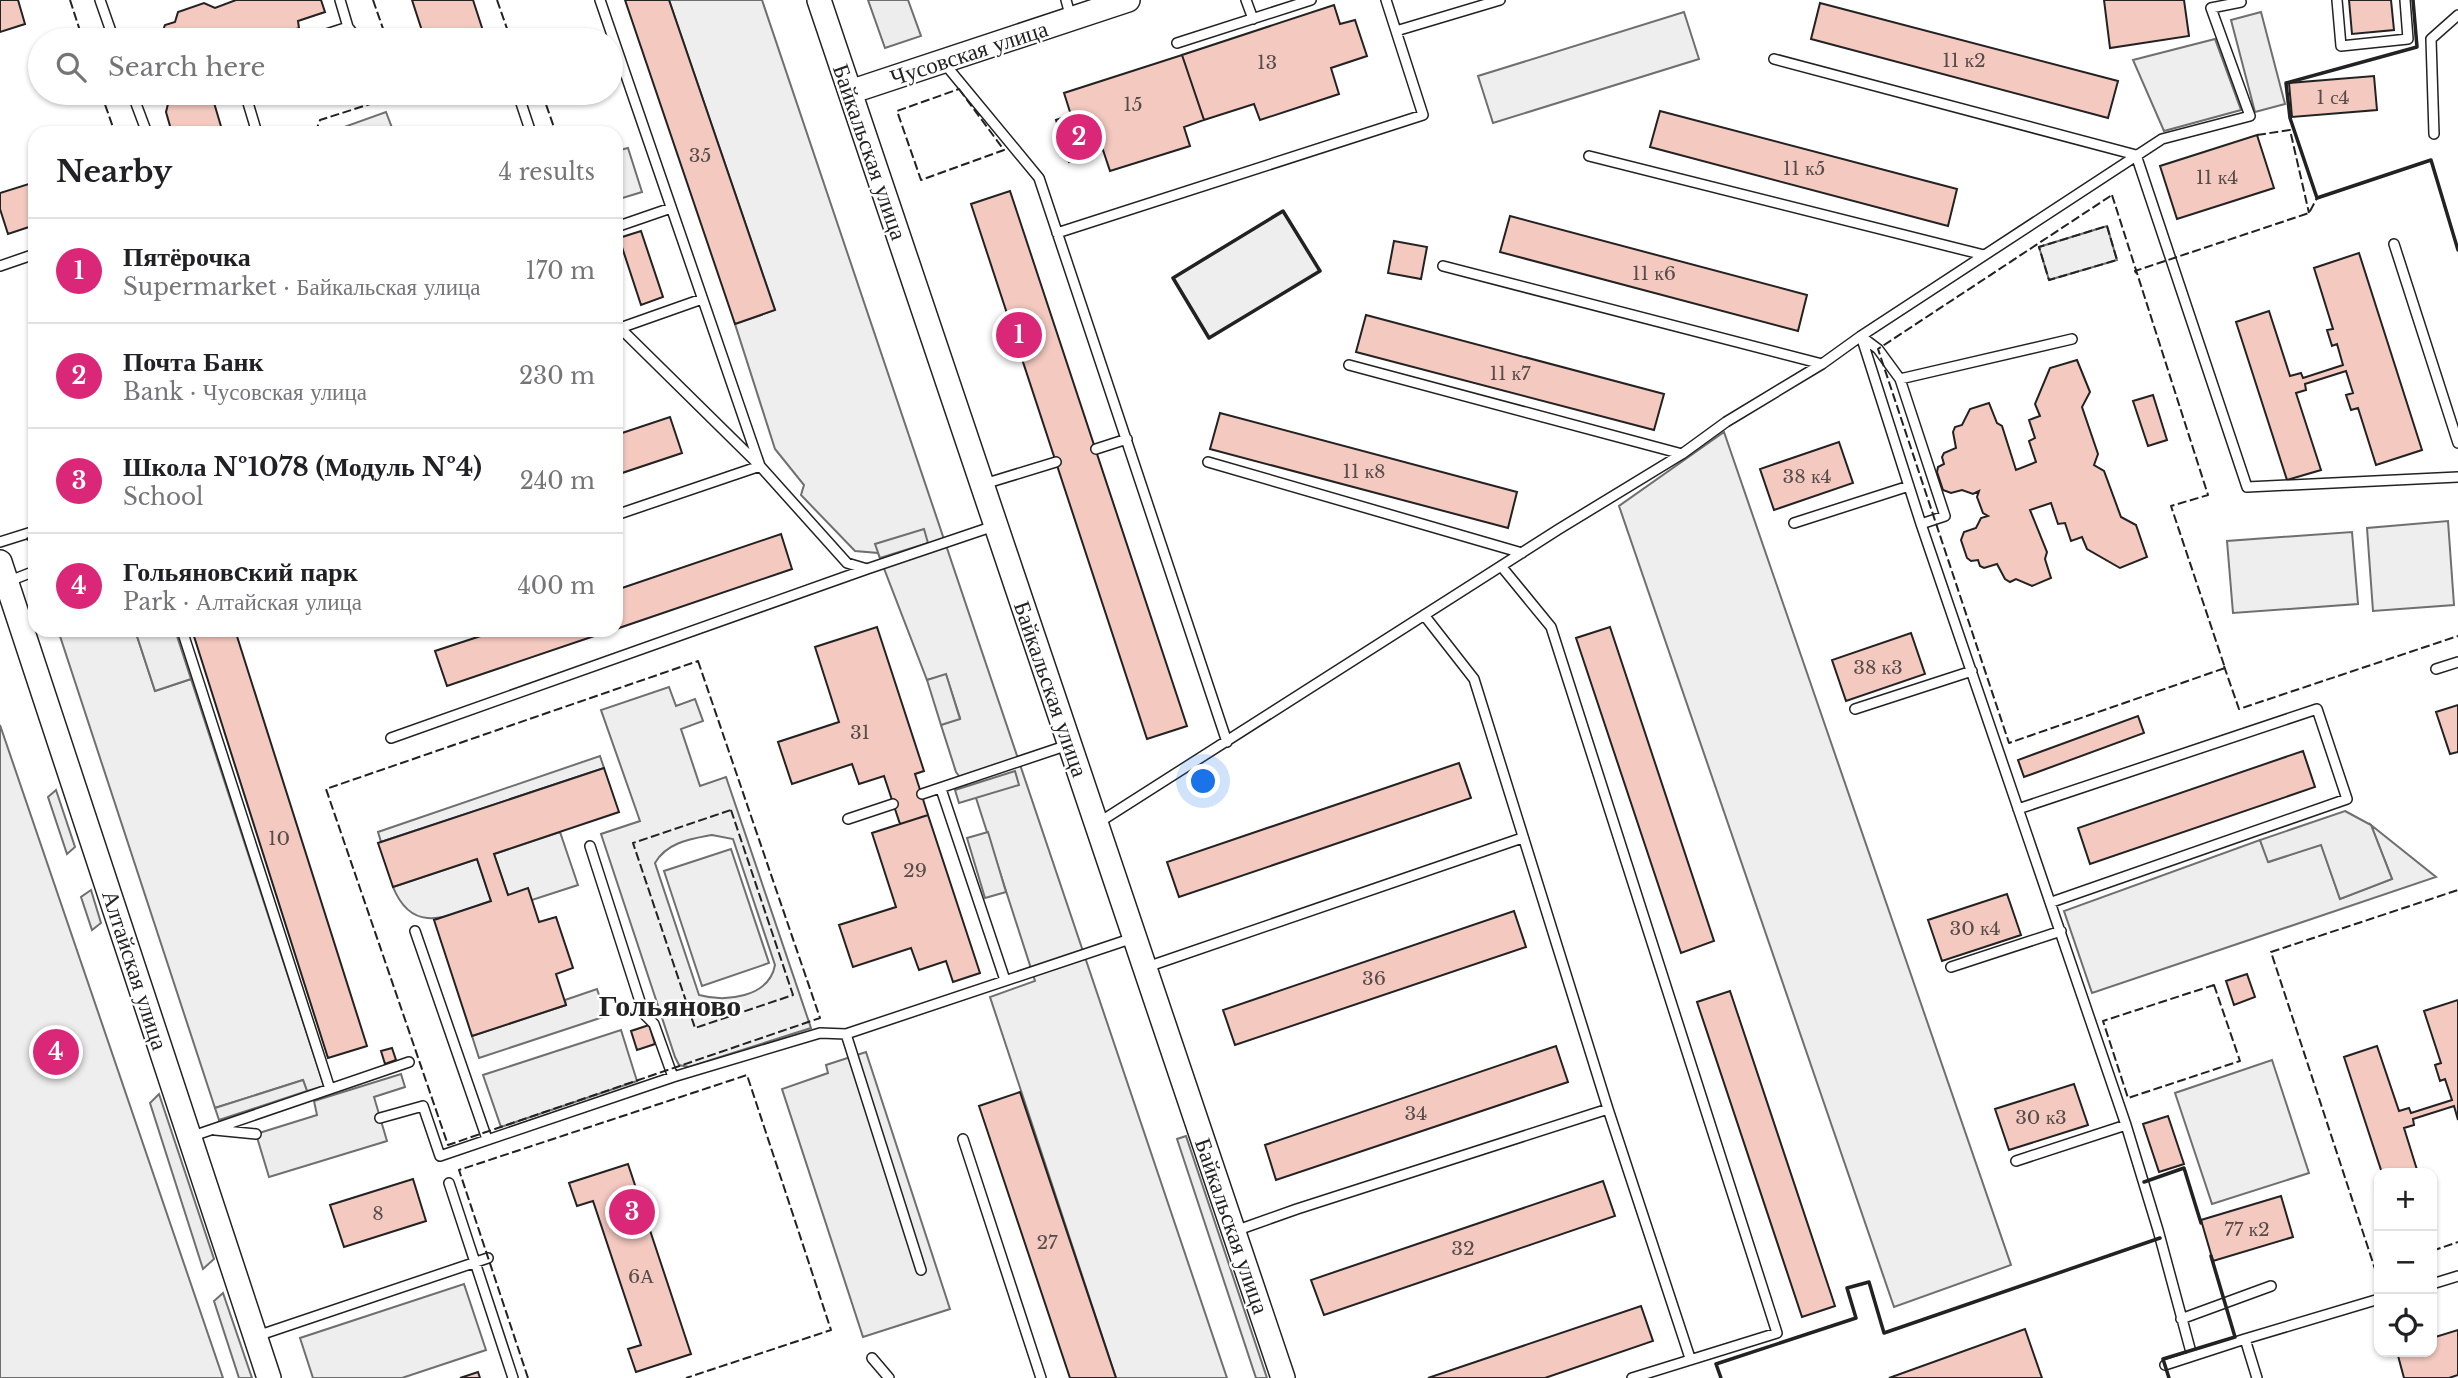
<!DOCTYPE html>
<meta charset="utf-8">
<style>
:root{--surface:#fff;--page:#f6f6f6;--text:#202124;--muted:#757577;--line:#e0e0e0;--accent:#db2777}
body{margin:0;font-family:"Libre Baskerville",serif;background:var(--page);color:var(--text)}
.controls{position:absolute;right:21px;bottom:21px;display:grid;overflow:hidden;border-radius:14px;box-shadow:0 2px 5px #0004}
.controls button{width:63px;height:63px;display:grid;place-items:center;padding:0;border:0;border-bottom:2px solid var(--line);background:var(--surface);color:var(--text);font:35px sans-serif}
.you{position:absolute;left:1204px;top:782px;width:24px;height:24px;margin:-18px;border:5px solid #fff;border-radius:50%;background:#1a73e8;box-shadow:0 0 0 10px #1a73e833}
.badge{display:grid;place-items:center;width:46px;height:46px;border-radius:50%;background:var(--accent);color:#fff;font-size:23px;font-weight:700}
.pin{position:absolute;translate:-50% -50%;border:4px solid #fff;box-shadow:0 2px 7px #0006}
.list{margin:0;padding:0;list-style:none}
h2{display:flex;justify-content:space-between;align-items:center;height:91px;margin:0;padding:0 28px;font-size:30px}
h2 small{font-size:23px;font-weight:400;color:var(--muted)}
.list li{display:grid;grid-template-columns:46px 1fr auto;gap:21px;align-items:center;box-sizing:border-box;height:105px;padding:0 28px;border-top:2px solid var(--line)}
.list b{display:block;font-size:26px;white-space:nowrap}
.list p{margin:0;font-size:23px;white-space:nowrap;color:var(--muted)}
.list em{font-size:23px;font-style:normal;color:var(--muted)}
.icon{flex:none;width:38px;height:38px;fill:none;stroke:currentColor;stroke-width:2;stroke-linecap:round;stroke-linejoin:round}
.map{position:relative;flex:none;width:2458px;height:1378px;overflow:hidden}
.search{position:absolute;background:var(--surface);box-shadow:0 2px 5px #0004;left:28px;top:28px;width:595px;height:77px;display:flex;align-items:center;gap:18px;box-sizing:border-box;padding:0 24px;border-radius:38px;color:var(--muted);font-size:26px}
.panel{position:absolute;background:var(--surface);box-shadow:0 2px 5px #0004;left:28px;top:126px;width:595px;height:511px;border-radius:21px}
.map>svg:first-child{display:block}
.green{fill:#eee;stroke:#6f6f6f;stroke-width:2;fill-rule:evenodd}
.parking{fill:#ededed;stroke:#6f6f6f;stroke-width:2}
.building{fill:#f3c9c0;stroke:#222;stroke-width:2}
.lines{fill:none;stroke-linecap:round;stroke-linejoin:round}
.service-casing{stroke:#222;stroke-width:12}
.tertiary-casing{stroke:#222;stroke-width:26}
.service{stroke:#fff;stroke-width:9}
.tertiary{stroke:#fff;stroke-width:23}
.fence{stroke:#222;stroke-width:2;stroke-dasharray:9 3.5;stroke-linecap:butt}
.wall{stroke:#222;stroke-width:3.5}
.labels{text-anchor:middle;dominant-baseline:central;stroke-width:5;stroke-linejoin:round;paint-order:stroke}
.number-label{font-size:19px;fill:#564c4a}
.street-label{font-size:23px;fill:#222;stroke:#fff}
.district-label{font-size:30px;font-weight:bold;fill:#222;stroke:#fff}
</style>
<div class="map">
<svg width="2458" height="1378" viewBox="0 0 2458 1378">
<rect width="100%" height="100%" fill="#fff"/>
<path class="green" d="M669,0H762L1227,1378H1116L990,997L1035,981L976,798L956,772L941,725L960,718L946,675L927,680L878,553L855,551L801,495L804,485L775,449L735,324L775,310Z
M1684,12L1699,59L1493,123L1478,76Z
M2215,39L2241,110L2164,131L2133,60Z
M386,112L394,133H346L344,127Z
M628,148L642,192L616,200V151Z
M1283,211L1320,271L1209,338L1173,278Z
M2107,226L2117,260L2049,280L2039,247Z
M1724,432L2011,1265L1894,1307L1619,506Z
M2448,521L2454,605L2373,611L2367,528Z
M2352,532L2358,604L2233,613L2227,541Z
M58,630H135L155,691L191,679L324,1086L307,1091L303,1080L215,1108Z
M669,687L676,706L695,699L703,721L681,729L700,786L726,777L811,1028L689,1067L679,1065L675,1057L601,834L640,821L601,710ZM712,835L733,839L775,965C769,998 725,1002 699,995L655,863C667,842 691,839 712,835Z
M0,725L223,1378H0Z
M600,756L604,768L381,842L378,832Z
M2371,825L2436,877L2092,993L2064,911L2260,840L2269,862L2321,844L2340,899L2392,879Z
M560,832L578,885L532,900L508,895L494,854Z
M731,849L769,963L702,986L664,871Z
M477,859L491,901C453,913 414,939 393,887Z
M597,989L606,1016L479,1058L472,1036L566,1005L565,1000Z
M621,1030L637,1081L501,1127L483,1075Z
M2272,1060L2309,1173L2212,1204L2175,1093Z
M464,1284L486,1350L402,1378H313L300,1338Z"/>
<path class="parking" d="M868,0H908L921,36L885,48Z
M2261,12L2285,104L2255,112L2231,20Z
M924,529L928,543L880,558L875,544Z
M135,630H175L191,679L155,691Z
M946,674L960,719L941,725L927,680Z
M1015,771L1019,785L959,803L955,790Z
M56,790L75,847L67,854L48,797Z
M2345,811L2371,825L2392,879L2340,899L2321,845L2268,862L2260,840Z
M988,832L1006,892L985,898L967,838Z
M91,890L101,923L92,930L81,897Z
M866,1052L950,1309L863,1337L782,1089L828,1073L826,1065Z
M401,1074L405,1087L374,1097L387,1141L269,1177L256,1134L317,1115L314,1101Z
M303,1080L307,1091L219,1120L215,1108Z
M159,1094L214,1259L203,1269L150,1103Z
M1186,1136L1267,1378H1256L1177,1139Z
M223,1293L252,1378H239L214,1301Z"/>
<path class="building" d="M0,0H18L25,24L0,32Z
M236,0H321L325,12L298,21L299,28L267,40L260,35L244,40H164L162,33L165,25L175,22L178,12L204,3L215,8Z
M412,0H473L486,40H425Z
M625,0H669L775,310L735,324Z
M2104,0H2184L2189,36L2110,48Z
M2349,0H2391L2394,30L2352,34Z
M1820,3L2118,81L2108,118L1811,39Z
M1334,5L1340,24L1355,20L1367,56L1331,68L1339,94L1260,120L1254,104L1204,120L1182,55Z
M1182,55L1204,120L1184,127L1190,146L1110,171L1103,150L1069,162L1056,120L1071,115L1064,93Z
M2374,76L2377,110L2292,117L2289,83Z
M176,93H208L212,96L223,133H172L166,112L170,96Z
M1660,111L1957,189L1948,226L1650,147Z
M2257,135L2274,188L2177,219L2160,166Z
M35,182V225L8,234L0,209V193Z
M1010,191L1187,726L1147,739L971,204Z
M1510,216L1807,295L1798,331L1500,252Z
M641,231L663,297L641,305L619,238Z
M1394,241L1427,247L1421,279L1388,273Z
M2359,253L2422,450L2376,465L2358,408L2351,410L2346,395L2353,393L2346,371L2305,384L2306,390L2296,393L2321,470L2287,480L2236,322L2269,311L2290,376L2301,373L2303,378L2343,365L2337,344L2332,346L2327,330L2333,329L2314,268Z
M1366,315L1664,394L1654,430L1356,352Z
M2077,360L2090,392L2082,407L2098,454L2094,465L2104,471L2121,517L2136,525L2147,557L2120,568L2087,549L2082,537L2071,541L2065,523L2058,524L2051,503L2030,510L2047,552L2045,559L2051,578L2032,586L2016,579L2010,582L2005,579L1997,564L1984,568L1980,566L1978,560L1971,561L1967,558L1961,540L1964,532L1976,528L1981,518L1988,516L1983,513L1977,497L1979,491L1973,494L1962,490L1951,493L1943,490L1937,472L1938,467L1944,464L1942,457L1944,453L1956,448L1953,432L1955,427L1962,425L1970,409L1989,403L1997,423L2002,426L2016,470L2036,462L2029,441L2035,438L2029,420L2040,416L2035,404L2050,368Z
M2153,395L2167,440L2148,446L2133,401Z
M1220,413L1517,492L1508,528L1210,449Z
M670,417L682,453L616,475V435Z
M1839,442L1853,483L1774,510L1760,469Z
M781,534L792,569L616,629V590Z
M877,627L924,771L915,774L928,815L900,824L884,776L859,784L852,764L792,784L778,742L839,722L815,647Z
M1610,627L1714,941L1681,953L1576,638Z
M192,630H235L367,1046L328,1058Z
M499,630H612L447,686L435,651Z
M1911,633L1925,674L1846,701L1832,660Z
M2458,705V752L2450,754L2436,712Z
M2138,716L2144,733L2024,777L2018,760Z
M2303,751L2315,787L2090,864L2078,828Z
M1459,763L1471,798L1179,897L1167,862Z
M604,768L619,812L494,854L508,895L528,888L539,922L556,917L573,968L556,974L566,1005L472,1036L434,920L491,901L477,859L393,887L378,843Z
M928,815L980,973L953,982L946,961L919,970L911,948L853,967L839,925L896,907L872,833Z
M2007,894L2021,935L1942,961L1928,920Z
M1514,911L1526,947L1235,1045L1223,1010Z
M2247,974L2255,997L2234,1005L2226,981Z
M1730,991L1835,1306L1802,1317L1697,1002Z
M2458,1000V1120L2454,1106L2413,1119L2414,1125L2404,1128L2418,1173H2382L2344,1057L2377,1046L2399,1111L2409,1108L2411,1113L2452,1100L2445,1079L2440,1081L2435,1065L2441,1063L2424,1011Z
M649,1025L655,1044L637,1050L631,1031Z
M1556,1046L1568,1082L1276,1180L1265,1145Z
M392,1048L396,1060L385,1064L381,1051Z
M2074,1084L2088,1125L2009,1150L1995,1109Z
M1020,1092L1116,1378H1070L979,1106Z
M2168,1116L2184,1164L2159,1172L2143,1124Z
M628,1164L691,1354L636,1372L628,1349L641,1345L593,1201L577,1206L569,1183Z
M413,1179L426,1221L344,1247L330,1205Z
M1603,1181L1615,1216L1324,1315L1311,1280Z
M2281,1196L2293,1237L2213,1261L2201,1220Z
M1641,1306L1653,1341L1545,1378H1428Z
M2025,1329L2042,1378H1889Z
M2458,1330V1375L2449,1378H2404L2397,1352H2432V1338Z
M478,1372L480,1378H460Z"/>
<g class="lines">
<g class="service-casing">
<path id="service" d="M100,0L114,40
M600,0L760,466L616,515
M1066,0L1071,18
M1246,0L1253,19
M2337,0L2341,46L2408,39L2405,0
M348,27L358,40
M1396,31L1500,0
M308,40L348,27L340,0
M1177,43L1311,0
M1774,59L2136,155
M944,63L1039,178L1227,742
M132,93L147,133
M245,93L257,133
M518,94L531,133
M2434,134L2431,39L2458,15
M2136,155L2247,487L2458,477
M1589,156L1984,255
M616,227L671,208
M1057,233L1423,115L1386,0
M2394,244L2458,443
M0,266L35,254
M1443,266L1822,364
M620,328L702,299
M616,334L620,328L760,466L847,563L867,569L994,526
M1861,336L1921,524L2126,1125L2158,1230L2192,1356
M1862,337L1878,349L1900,379L2072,339
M1349,365L1682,454
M1900,379L1945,516L1921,524
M1096,449L1127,439
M1208,462L1522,553
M984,484L1056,462
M1794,523L1909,486
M0,542L35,531
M1501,566L1551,627L1777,1333L1632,1378
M7,582L35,571
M1424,615L1474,679L1608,1109L1690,1358
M182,630L330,1089
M2436,669L2458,662
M1855,709L1972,671
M391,738L867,569
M941,789L1005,980
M922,794L1068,745
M2018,809L2317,709L2347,799L2052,902
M848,819L893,804
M1098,823L1559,529L1682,454L1726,422L1822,364L1861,336L2162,139L2250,116L2211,8L2241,2
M590,846L644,1014L654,1024L673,1077
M415,931L487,1139
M1147,967L1522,838
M1951,967L2061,931
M846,1034L921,1270
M380,1118L423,1106L440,1156L673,1077L820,1033L846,1034L1133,938
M215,1130L256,1134
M190,1137L409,1062
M963,1139L1041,1378
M2016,1161L2126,1125
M449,1183L513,1378
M1235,1231L1297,1209L1608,1109
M2432,1284L2458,1276
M2181,1319L2271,1286
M257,1336L488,1258
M2245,1339L2257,1378
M872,1358L889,1378
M2165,1365L2245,1339L2379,1299"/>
</g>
<g class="tertiary-casing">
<path id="tertiary" d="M819,0L1283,1378
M850,92L1128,0
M0,562L269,1378"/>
</g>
<use href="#service" class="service"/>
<use href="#tertiary" class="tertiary"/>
<path class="fence" d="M70,0L83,40
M373,0L387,40
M497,0L511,40
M959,89L1004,150L921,180L897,111Z
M101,93L115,133
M542,93L556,133
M315,133L320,120L389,98L394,93
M2257,135L2290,130L2309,213
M2112,195L2208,495L2171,506L2225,668L2009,743L1878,349Z
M2107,226L2117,260L2049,280L2039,247Z
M2136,273L2135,271L2309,213L2317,198L2431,160L2458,250
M616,315L618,320L616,321
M698,661L820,1018L448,1145L326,789Z
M2224,666L2239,709L2458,636
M731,810L793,995L695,1028L633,843Z
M2214,985L2240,1061L2128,1098L2103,1021Z
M2432,1251L2458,1242
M2379,1268L2375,1269L2271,952L2458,890
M528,1378L459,1170L747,1075L831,1330L686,1378"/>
<path class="wall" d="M2413,0L2417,47L2286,83L2290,118L2317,198L2431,160L2458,250
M1283,211L1320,271L1209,338L1173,278Z
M28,539L35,537
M2144,1182L2184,1168L2201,1223
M1721,1378L1716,1364L1856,1318L1847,1288L1869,1282L1884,1333L2160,1238
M2169,1378L2163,1359L2235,1337L2211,1256"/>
</g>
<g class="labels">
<g class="number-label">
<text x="1964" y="60">11 к2</text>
<text x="1267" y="62">13</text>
<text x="2333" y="97">1 с4</text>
<text x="1133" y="104">15</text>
<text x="700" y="155">35</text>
<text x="1804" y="168">11 к5</text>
<text x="2217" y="177">11 к4</text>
<text x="1654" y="273">11 к6</text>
<text x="1510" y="373">11 к7</text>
<text x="1364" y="471">11 к8</text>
<text x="1807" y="476">38 к4</text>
<text x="1878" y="667">38 к3</text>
<text x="860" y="732">31</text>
<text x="279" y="838">10</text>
<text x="915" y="870">29</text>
<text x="1975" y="928">30 к4</text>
<text x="1374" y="978">36</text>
<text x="1416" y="1113">34</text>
<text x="2041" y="1117">30 к3</text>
<text x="378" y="1213">8</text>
<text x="2247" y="1229">77 к2</text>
<text x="1047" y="1242">27</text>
<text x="1463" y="1248">32</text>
<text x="641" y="1276">6А</text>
</g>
<g class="street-label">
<text transform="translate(969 53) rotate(-18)">Чусовская улица</text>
<text transform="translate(870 152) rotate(71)">Байкальская улица</text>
<text transform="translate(1051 689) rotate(71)">Байкальская улица</text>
<text transform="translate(135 970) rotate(72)">Алтайская улица</text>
<text transform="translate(1232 1226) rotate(71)">Байкальская улица</text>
</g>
<g class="district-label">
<text x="670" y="1005">Гольяново</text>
</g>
</g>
</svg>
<div class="controls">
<button>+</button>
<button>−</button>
<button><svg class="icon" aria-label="locate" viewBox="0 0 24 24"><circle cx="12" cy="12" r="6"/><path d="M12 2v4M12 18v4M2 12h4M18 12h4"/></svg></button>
</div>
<div class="you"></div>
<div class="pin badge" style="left:1019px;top:335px">1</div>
<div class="pin badge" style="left:1079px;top:137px">2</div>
<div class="pin badge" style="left:632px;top:1212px">3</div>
<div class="pin badge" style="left:56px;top:1052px">4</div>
<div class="search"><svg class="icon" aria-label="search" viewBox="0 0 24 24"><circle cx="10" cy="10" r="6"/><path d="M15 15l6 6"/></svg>Search here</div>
<section class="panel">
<h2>Nearby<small>4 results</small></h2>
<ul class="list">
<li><span class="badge">1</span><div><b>Пятёрочка</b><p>Supermarket · Байкальская улица</p></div><em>170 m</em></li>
<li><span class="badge">2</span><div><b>Почта Банк</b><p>Bank · Чусовская улица</p></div><em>230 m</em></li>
<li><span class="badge">3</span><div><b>Школа №1078 (Модуль №4)</b><p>School</p></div><em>240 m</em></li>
<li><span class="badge">4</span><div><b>Гольяновcкий парк</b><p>Park · Алтайская улица</p></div><em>400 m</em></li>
</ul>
</section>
</div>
